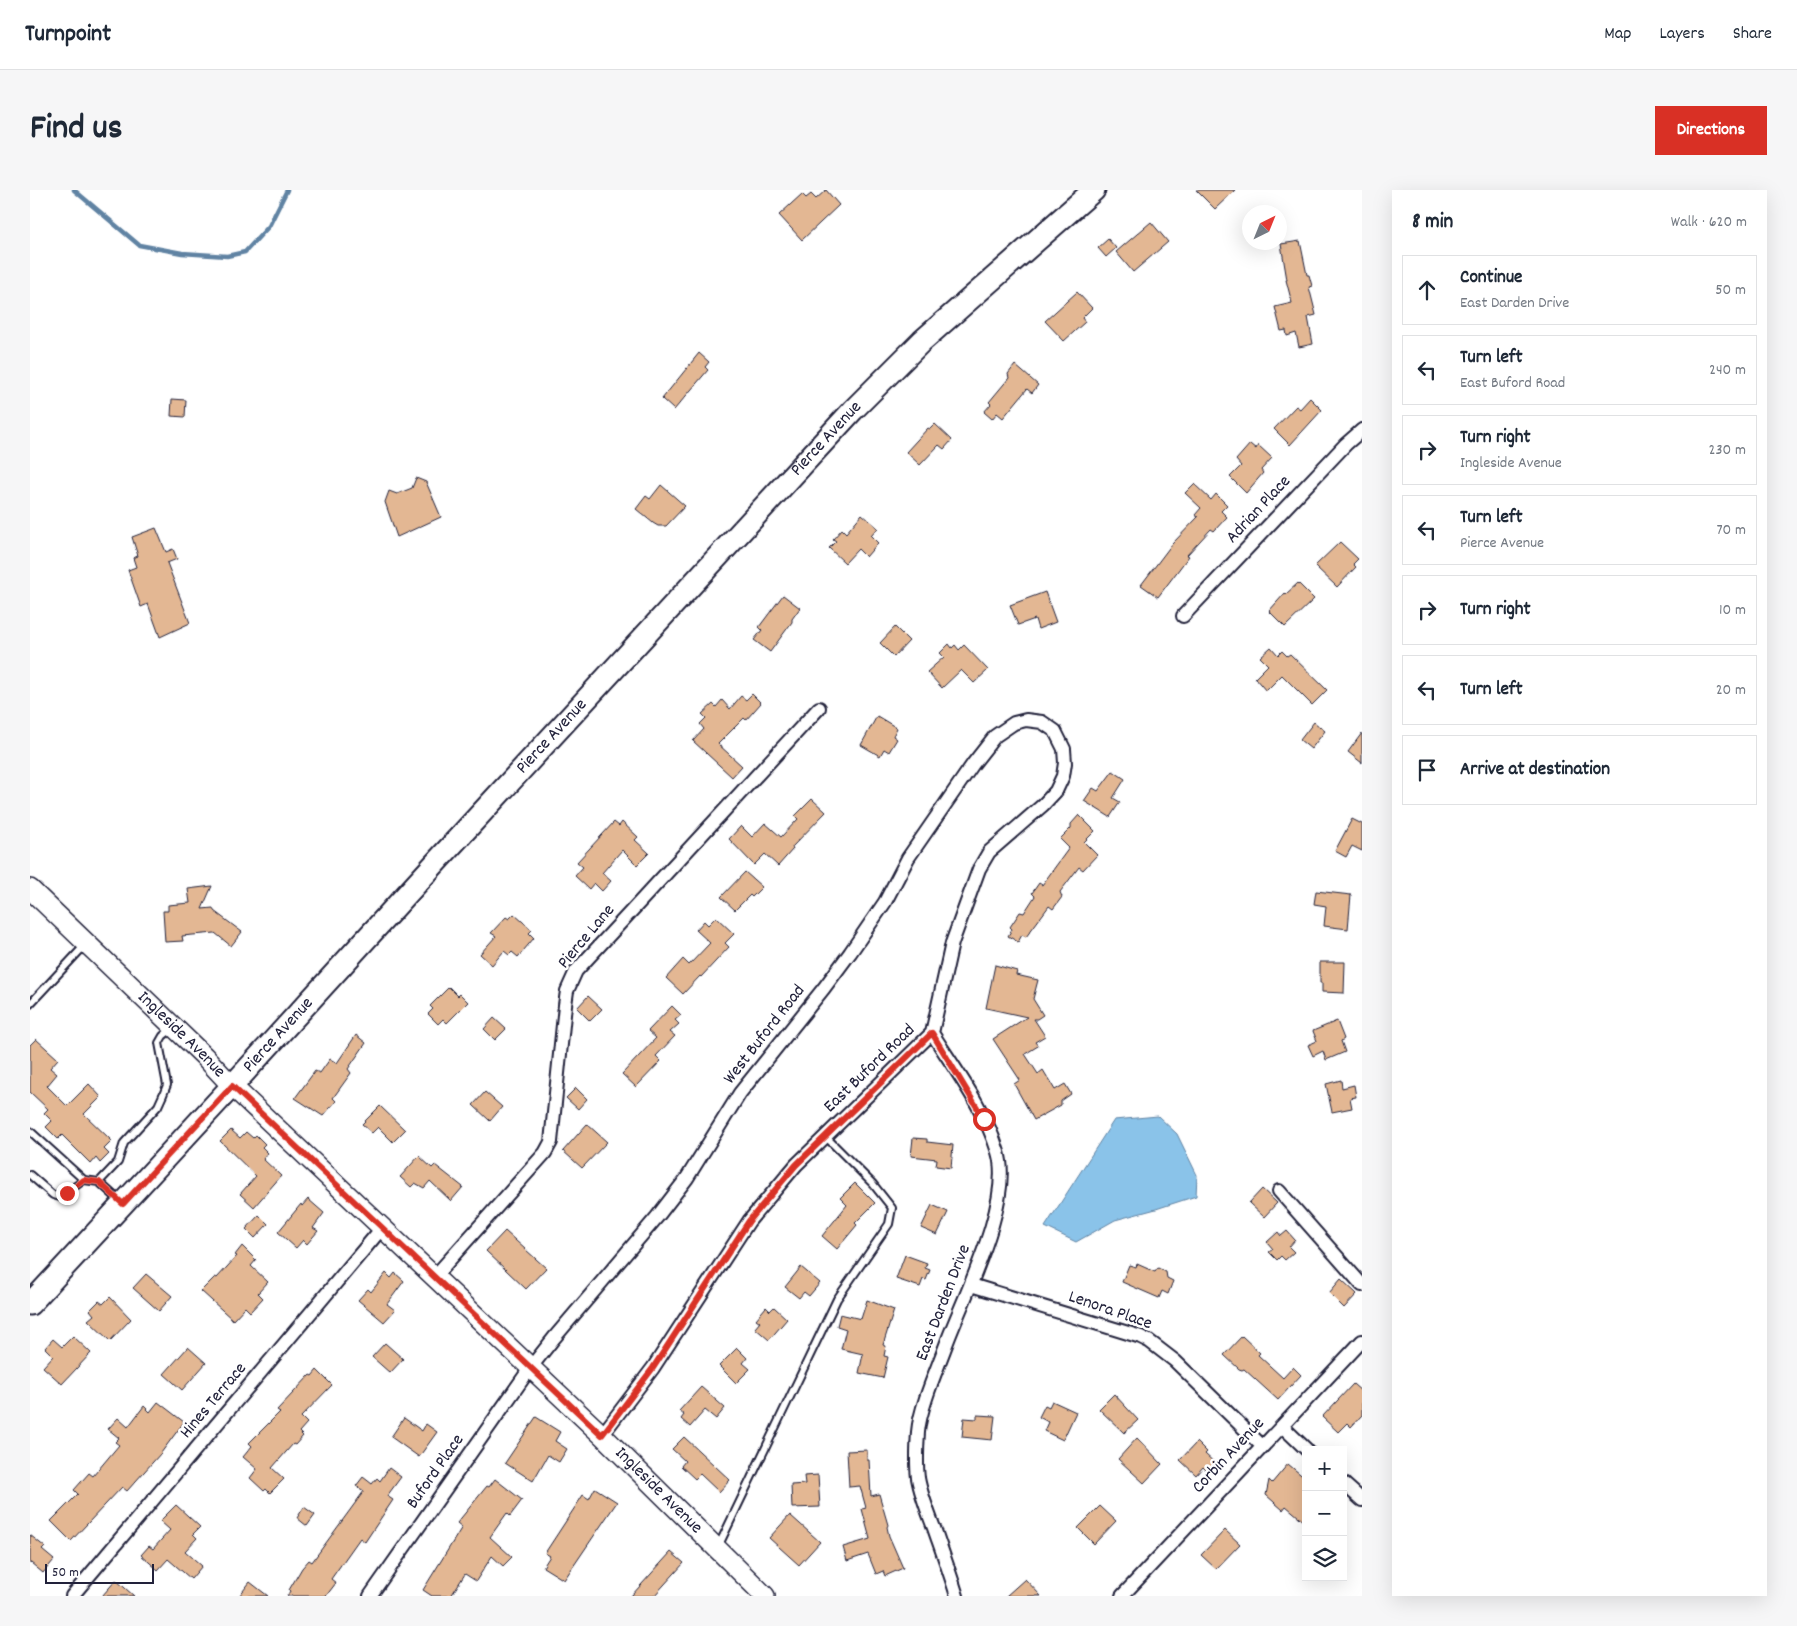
<!DOCTYPE html>
<meta charset="utf-8">
<style>
:root{--surface:#fff;--page:#f6f6f7;--text:#1f2937;--muted:#747a83;--line:#e0e1e3;--accent:#d93025}
body{margin:0;font-family:Dekko,sans-serif;background:var(--page);color:var(--text)}
.controls{position:absolute;right:15px;bottom:15px;display:grid;overflow:hidden;border-radius:0px;box-shadow:0 5px 20px #0002}
.controls button{width:45px;height:45px;display:grid;place-items:center;padding:0;border:0;border-bottom:1px solid var(--line);background:var(--surface);color:var(--text);font:25px sans-serif}
.compass{position:absolute;left:1212px;top:15px;width:45px;height:45px;border-radius:50%;background:var(--surface);box-shadow:0 5px 20px #0002;rotate:43deg}
.scale{position:absolute;left:15px;bottom:12px;width:109px;box-sizing:border-box;padding-left:5px;border:2px solid #22223b;border-top:0;font-size:14px;line-height:18px;white-space:nowrap;color:#22223b;-webkit-text-stroke:4px #fff;paint-order:stroke}
.stop{position:absolute;width:15px;height:15px;margin:-11px;border:4px solid #d93025;border-radius:50%;background:#fff}
.stop.end{background:#d93025;border-color:#fff;box-shadow:0 1px 5px #0008}
.list{margin:0;padding:0;list-style:none}
h2{display:flex;justify-content:space-between;align-items:center;height:65px;margin:0;padding:0 20px;font-size:21px}
h2 small{font-size:16px;font-weight:400;color:var(--muted)}
.list li{display:grid;grid-template-columns:32px 1fr auto;gap:15px;align-items:center;box-sizing:border-box;height:70px;margin:0 10px 10px;padding:0 10px;border:1px solid var(--line);border-radius:0px}
.list b{display:block;font-size:19px;white-space:nowrap}
.list p{margin:0;font-size:16px;white-space:nowrap;color:var(--muted)}
.list em{font-size:16px;font-style:normal;color:var(--muted)}
.icon{flex:none;width:28px;height:28px;fill:none;stroke:currentColor;stroke-width:2;stroke-linecap:round;stroke-linejoin:round}
.map{position:relative;flex:none;width:1332px;height:1406px;overflow:hidden;border-radius:0px}
header{display:flex;align-items:center;gap:30px;box-sizing:border-box;height:70px;padding:0 25px;background:var(--surface);border-bottom:1px solid var(--line)}
header strong{font-size:24px}
nav{display:flex;gap:28px;margin-inline-start:auto;font-size:18px}
.intro{display:flex;align-items:center;justify-content:space-between;box-sizing:border-box;height:120px;padding:0 30px}
h1{margin:0;font-size:35px}
.button{padding:12px 22px;border-radius:0px;background:var(--accent);color:#fff;font-size:18px;font-weight:700}
main{display:flex;gap:30px;padding:0 30px}
aside{flex:1;background:var(--surface);border-radius:0px;box-shadow:0 5px 20px #0002}
.map>svg:first-child{display:block}
.water{fill:#8ac3e9;stroke:#6083a3}
.lines{fill:none;stroke-linecap:round;stroke-linejoin:round}
.stream{stroke:#6083a3;stroke-width:4.5}
.building{fill:#e3b793;stroke:#22223b}
.lane-casing{stroke:#22223b;stroke-width:10}
.street-casing{stroke:#22223b;stroke-width:16}
.secondary-casing{stroke:#22223b;stroke-width:22}
.primary-casing{stroke:#22223b;stroke-width:25}
.lane{stroke:#fff;stroke-width:6}
.street{stroke:#fff;stroke-width:12}
.secondary{stroke:#fff;stroke-width:19}
.primary{stroke:#fff;stroke-width:21}
.route{stroke:#d93025;stroke-width:6}
.labels{text-anchor:middle;dominant-baseline:central;stroke-width:5;stroke-linejoin:round;paint-order:stroke}
.street-label{font-size:18px;fill:#22223b;stroke:#fff}
</style>
<header>
<strong>Turnpoint</strong>
<nav><a>Map</a><a>Layers</a><a>Share</a></nav>
</header>
<div class="intro"><h1>Find us</h1><a class="button">Directions</a></div>
<main>
<div class="map">
<svg width="1332" height="1406" viewBox="0 0 1332 1406">
<rect width="100%" height="100%" fill="#fff"/>
<filter id="ink" filterUnits="userSpaceOnUse"><feTurbulence type="fractalNoise" baseFrequency=".02" numOctaves="2"/><feDisplacementMap in="SourceGraphic" scale="10" xChannelSelector="R" yChannelSelector="G"/><feConvolveMatrix kernelMatrix="1 2 1 2 8 2 1 2 1" color-interpolation-filters="sRGB"/></filter>
<g filter="url(#ink)">
<path class="water" d="M1128,926L1147,944L1167,985L1166,1006L1126,1019L1085,1030L1046,1052L1015,1037L1084,930Z"/>
<g class="lines">
<path class="stream" d="M44,0L109,55L152,63L197,66L215,62L239,36L257,0"/>
</g>
<path class="building" d="M796,0L809,15L772,50L749,25L772,4L776,8L781,4L786,9Z
M1166,0H1205L1185,19Z
M1121,32L1138,52L1103,82L1086,62Z
M1078,49L1086,58L1076,67L1068,58Z
M1270,51L1277,85H1279L1282,96L1279,97L1286,125L1278,127L1283,154L1269,157L1266,143L1257,146L1256,140L1251,141L1245,117L1262,113L1256,90H1257L1251,54Z
M1047,102L1062,118L1052,128L1055,132L1034,151L1015,131Z
M669,163L679,172L675,177L678,180L644,220L632,209Z
M985,175L1008,195L1002,203L997,199L973,228L967,223L962,229L954,222L961,214L959,212L979,188L978,184Z
M1280,208L1292,220L1260,255L1244,239L1266,216L1270,219Z
M142,209L156,210L155,227L141,226Z
M905,234L922,250L914,259L909,255L890,275L876,262L898,238L900,239Z
M1220,254L1226,259L1228,255L1242,268L1231,280L1233,283L1216,303L1200,287L1211,276L1206,270Z
M386,288L396,292L411,327L367,347L355,312L359,301L367,304L382,298Z
M1164,294L1181,310L1186,304L1197,315L1191,321L1197,327L1184,341L1181,339L1157,365L1159,366L1128,407L1111,395L1142,354L1168,327L1165,325L1171,318L1155,303Z
M631,295L655,316L636,336H628L623,333L606,319L616,306L620,309Z
M832,324L848,338L841,346L848,353L836,367L828,359L815,373L799,358L806,351L803,349L812,339L816,343Z
M126,338L136,362L143,359L147,369L137,373L160,433L130,447L118,414L111,417L98,380L106,377L103,368L108,366L102,347Z
M1310,352L1328,369L1323,374L1326,377L1307,397L1285,376Z
M1268,393L1284,409L1255,437L1239,421L1255,403L1256,404Z
M1015,402L1026,432L1008,439L1005,429L988,435L980,415Z
M753,405L770,418L762,429V432L740,462L724,450L732,440L729,437Z
M865,437L879,451L864,467L850,453Z
M919,454L922,458L925,455L929,460L934,455L958,480L944,493L931,480L912,498L897,482L914,467L910,463Z
M1241,457L1248,465L1252,461L1257,466L1260,464L1297,500L1282,515L1252,485L1236,501L1225,488L1238,475L1230,467Z
M722,504L731,513L716,530L714,528L688,554L712,576L702,587L663,551L674,539L670,534L676,528L672,524L683,514L686,517L692,510L700,519L711,506L716,510Z
M847,526L867,538L863,546L867,549L859,562L854,559L850,566L831,555Z
M1284,532L1295,541L1281,559L1270,550Z
M1332,543V573L1318,562Z
M1083,581L1095,589L1083,608L1090,612L1080,627L1054,611L1063,598L1068,601Z
M782,609L796,622L762,657L763,659L748,676L735,664L724,675L699,649L711,636L722,647L735,633L751,647L768,629L765,626Z
M1049,625L1065,641L1054,652L1067,665L1053,680L1049,677L1030,702L1032,707L1023,719L1019,716L996,747L992,745L988,752L978,746L982,739L980,737L990,722L994,723L1005,706L1002,703L1009,693L1012,695L1039,658L1030,649L1041,638V634Z
M1322,629L1332,634V661L1322,656L1316,667L1305,661Z
M584,632L589,636L592,632L608,647L605,650L619,663L607,675L592,660L572,683L581,691L572,701L564,693L559,699L545,686L553,677L547,672Z
M715,682L732,697L722,707L720,705L705,720L691,707Z
M182,696L172,719L183,718L184,721L212,742L201,756L185,743L152,746L153,751L135,752L133,721H138V715L160,713L158,699Z
M1286,701L1321,705L1318,739L1294,736L1296,716L1284,714Z
M484,724L502,740L499,743L504,748L488,767L482,762L479,765L474,761L462,775L450,764L466,746L461,743L476,727L479,729Z
M686,727L704,744L695,753L699,757L671,787L670,786L653,804L636,788L653,769L659,775L680,753L666,740L674,731L678,735Z
M1290,772H1315L1314,803L1292,802V793H1290Z
M965,775L987,781L986,785L1008,790L1003,809L1013,825L1007,829H1004L1015,846L1005,852L1008,856L995,864L1008,884L1013,880L1025,900L1035,894L1041,904L1031,911V915L1004,930L984,894L990,890L963,849L997,827L956,818Z
M419,797L428,806L430,804L438,812L417,833L413,829L408,834L398,824L403,819L400,816Z
M558,806L572,819L560,831L547,818Z
M642,816L651,825L645,830L649,834L640,842L645,846L626,866L631,871L606,897L592,884L626,848L618,841Z
M464,828L476,839L465,850L454,839Z
M1307,831L1314,849L1311,851L1315,862L1296,870L1293,861L1283,866L1278,855L1287,851L1283,841Z
M326,845L336,853L318,879L321,883L303,908L306,911L293,926L265,908L285,881L290,883L300,869L307,873Z
M6,849L28,869L20,878L27,884L17,896L37,916L59,894L71,907L54,924L82,951L74,959L79,964L70,973L66,968L61,974L32,945L28,949L16,937L22,931L14,923L18,919L0,902V855Z
M1311,890L1312,898L1324,895L1326,907L1320,908L1322,918L1302,922L1296,894Z
M546,898L557,909L548,919L536,908Z
M455,902L472,917L460,931L443,915Z
M350,916L375,940L363,952L348,937L342,943L332,934Z
M557,934L577,952L552,978L533,961Z
M201,940L210,948L216,942L223,948L226,945L235,954L232,957L238,963L233,969L251,986L224,1017L210,1004L226,986L190,951Z
M883,948L897,949V952L923,955L921,978L906,976L907,969L881,966Z
M389,966L402,978L405,975L433,997L421,1011L400,991L394,998L385,993L381,997L370,987Z
M825,993L845,1013L825,1033L827,1035L807,1059L792,1046L817,1015L810,1008Z
M1232,999L1247,1013L1234,1027L1219,1013Z
M278,1009L294,1023L283,1038L288,1041L277,1054L273,1050L266,1058L248,1042L271,1014L272,1016Z
M902,1015L918,1022L907,1045L891,1038Z
M229,1025L238,1034L225,1048L216,1039Z
M475,1041L516,1078L496,1099L456,1061Z
M1257,1041L1265,1050L1259,1057L1264,1062L1255,1070L1251,1066L1247,1070L1239,1062L1243,1059L1237,1052L1248,1042L1251,1046Z
M212,1056L226,1070L221,1076L238,1092L228,1103L233,1108L220,1122L215,1117L203,1130L171,1101L185,1087L187,1088L207,1066L205,1065Z
M875,1065L897,1073L895,1078L900,1080L896,1090L893,1089L890,1097L866,1089Z
M1107,1074L1125,1082L1128,1078L1136,1082L1137,1088L1143,1091L1138,1104L1132,1101L1129,1108L1092,1092L1099,1075L1106,1077Z
M771,1077L790,1093L779,1106L774,1102L769,1108L755,1097Z
M356,1083L361,1088L365,1083L374,1091L357,1114L365,1120L354,1132L328,1110L338,1099L341,1102Z
M116,1084L142,1106L129,1121L103,1098Z
M1311,1089L1327,1104L1314,1118L1299,1103Z
M80,1107L101,1129L80,1151L58,1130L64,1125L60,1120L69,1111L73,1114Z
M837,1110L864,1120L853,1155L856,1156L854,1166L858,1167L853,1188L829,1183L833,1164L811,1159L816,1139L807,1136L810,1124L831,1129Z
M736,1117L740,1121L744,1117L757,1129L739,1150L725,1138L730,1132L726,1129Z
M43,1146L61,1163L32,1194L13,1177L23,1166L15,1158L23,1149L32,1157Z
M1212,1146L1230,1163L1228,1165L1253,1188L1263,1177L1271,1185L1248,1210L1214,1179L1212,1180L1209,1179L1194,1165Z
M355,1153L373,1169L360,1183L342,1167Z
M158,1157L176,1173L152,1200L134,1184Z
M707,1158L717,1168L713,1173L720,1179L706,1193L689,1176Z
M287,1180L302,1195L271,1227L277,1233L269,1242L273,1246L265,1255L263,1254L242,1278L254,1289L240,1303L236,1299L234,1301L220,1288L227,1279L213,1267L222,1256L219,1253L250,1222L247,1220L280,1185L282,1186Z
M1323,1194L1332,1202V1225L1321,1237L1317,1233L1308,1242L1292,1227Z
M671,1197L695,1218L686,1229L675,1220L660,1237L651,1229L654,1225L649,1221Z
M1084,1204L1108,1230L1094,1243L1069,1219Z
M1022,1211L1046,1222L1033,1250L1014,1241L1018,1232L1009,1227L1015,1215L1019,1217Z
M128,1212L154,1232L131,1263L97,1301L92,1297L41,1351L21,1331L48,1304L44,1300L59,1283L63,1286L89,1255L85,1252L89,1248L78,1239L88,1228L98,1237L114,1216L120,1222Z
M947,1225L965,1226L962,1250L932,1247L934,1228L947,1229Z
M506,1227L530,1242L525,1251L537,1259L529,1272L518,1265L503,1291L475,1273Z
M374,1228L392,1241L396,1234L407,1242L389,1267L361,1247Z
M654,1247L700,1290L689,1302L670,1284L665,1289L651,1276L655,1271L642,1259Z
M1107,1248L1132,1274L1114,1293L1088,1269Z
M1167,1252L1177,1262L1175,1264L1186,1274L1178,1282L1173,1277L1166,1285L1150,1270Z
M837,1260V1270H839L841,1306L849,1304L858,1335L857,1337L859,1346L873,1378L855,1386L853,1381L846,1384L838,1364L817,1371L813,1357L840,1349L832,1319L836,1318L830,1296L819,1297L817,1261Z
M1258,1274L1276,1289V1333L1256,1316L1253,1320L1236,1305L1239,1290L1242,1293Z
M359,1278L371,1287L357,1306L363,1310L335,1352L330,1348L301,1389L306,1393L296,1406H257L260,1401L259,1400L272,1378L279,1370L282,1372L334,1301L326,1296L333,1287L342,1294L347,1288L350,1291Z
M788,1285L790,1317L762,1318L761,1295L775,1294L774,1286Z
M465,1289L492,1310L480,1326L477,1323L460,1347L482,1367L473,1376L462,1366L446,1391L435,1384L421,1406H402L393,1400L432,1337L427,1333L457,1296L459,1297Z
M565,1298L587,1312L534,1390L513,1377L520,1366L515,1363L553,1305L559,1309Z
M146,1315L170,1337L163,1344L167,1348L155,1361L172,1376L161,1389L138,1369L128,1380L111,1365L119,1356L123,1359L140,1340L130,1331Z
M1070,1316L1086,1331L1064,1354L1048,1338Z
M274,1317L285,1325L277,1336L267,1328Z
M760,1325L790,1352L769,1375L739,1348Z
M1195,1340L1210,1354L1186,1379L1171,1365Z
M0,1345L15,1357L12,1360L24,1370L13,1383L1,1373L0,1374Z
M641,1362L654,1373L624,1406H601Z
M995,1389L1011,1406H976Z
M86,1390L104,1406H72Z
M220,1392L238,1406H209Z"/>
<g class="lines">
<g class="lane-casing">
<path id="lane" d="M0,814L56,754
M0,941L54,990
M0,985L23,1005L30,1007L54,990L69,992L90,1011
M69,992L88,972L94,953L128,916L133,905L137,895L129,853L133,846L143,838
M688,1357L807,1109L859,1034L862,1018L843,994L795,946"/>
</g>
<g class="street-casing">
<path id="street" d="M1153,426L1316,254L1332,240
M902,843C926,881 955,919 968,962C983,1011 935,1104 917,1152C908,1177 890,1217 888,1242C887,1257 886,1273 888,1288C891,1305 898,1322 904,1338C912,1361 920,1383 927,1406
M1249,1001L1332,1095
M405,1086L515,963L521,952L535,815L537,801L546,781L789,518
M941,1095L1111,1147L1119,1151L1145,1171L1232,1256
M1252,1236L1277,1260
M1313,1293L1332,1310
M42,1406L352,1038
M340,1406L501,1177L524,1148L627,1027L657,988L710,903L794,798L820,763L855,712L878,668L943,574L965,546L984,533L996,530L1012,532L1025,541L1034,559L1035,573L1033,586L1026,601L1013,615L959,662L949,679L922,753L902,843L766,975L719,1031L623,1178L572,1245
M1092,1406L1332,1151"/>
</g>
<g class="secondary-casing">
<g id="secondary">
<path id="s1" d="M0,699L174,866L202,896L572,1245L735,1406"/>
</g>
</g>
<g class="primary-casing">
<g id="primary">
<path id="s2" d="M0,1114L202,896L409,669L823,220L892,151L1064,0"/>
</g>
</g>
<use href="#lane" class="lane"/>
<use href="#street" class="street"/>
<use href="#secondary" class="secondary"/>
<use href="#primary" class="primary"/>
</g>
</g>
<g class="lines" filter="url(#ink)">
<path class="route" d="M37,1003L54,990L69,992L93,1014L202,896L572,1245L623,1178L719,1031L766,975L902,843L954,929"/>
</g>
<g class="labels">
<g class="street-label">
<text stroke="none"><textPath href="#s2" startOffset="1176">Pierce Avenue</textPath></text>
<text transform="translate(1229 320) rotate(-47)">Adrian Place</text>
<text stroke="none"><textPath href="#s2" startOffset="771">Pierce Avenue</textPath></text>
<text transform="translate(557 747) rotate(-50)">Pierce Lane</text>
<text stroke="none"><textPath href="#s1" startOffset="210">Ingleside Avenue</textPath></text>
<text stroke="none"><textPath href="#s2" startOffset="366">Pierce Avenue</textPath></text>
<text transform="translate(735 845) rotate(-52)">West Buford Road</text>
<text transform="translate(840 879) rotate(-44)">East Buford Road</text>
<text transform="translate(914 1113) rotate(-69)">East Darden Drive</text>
<text transform="translate(1080 1121) rotate(19)">Lenora Place</text>
<text transform="translate(184 1211) rotate(-50)">Hines Terrace</text>
<text transform="translate(1199 1266) rotate(-47)">Corbin Avenue</text>
<text transform="translate(406 1282) rotate(-55)">Buford Place</text>
<text stroke="none"><textPath href="#s1" startOffset="870">Ingleside Avenue</textPath></text>
</g>
</g>
</svg>
<div class="controls">
<button>+</button>
<button>−</button>
<button><svg class="icon" aria-label="layers" viewBox="0 0 24 24"><path d="M12 4l9 5-9 5-9-5zM3 14l9 5 9-5"/></svg></button>
</div>
<svg class="compass" viewBox="-18 -18 36 36"><path d="M0-13l5 13h-10z" fill="#e53935"/><path d="M0 13l5-13h-10z" fill="#747a83"/></svg>
<div class="scale">50 m</div>
<div class="stop" style="left:954px;top:929px"></div>
<div class="stop end" style="left:37px;top:1003px"></div>
</div>
<aside>
<h2>8 min<small>Walk · 620 m</small></h2>
<ul class="list">
<li><svg class="icon" aria-label="ahead" viewBox="0 0 24 24"><path d="M12 20V5M6 11l6-6 6 6"/></svg><div><b>Continue</b><p>East Darden Drive</p></div><em>50 m</em></li>
<li><svg class="icon" aria-label="left" viewBox="0 0 24 24"><path d="M17 20v-9H6M10 6l-5 5 5 5"/></svg><div><b>Turn left</b><p>East Buford Road</p></div><em>240 m</em></li>
<li><svg class="icon" aria-label="right" viewBox="0 0 24 24"><path d="M7 20v-9h11M14 6l5 5-5 5"/></svg><div><b>Turn right</b><p>Ingleside Avenue</p></div><em>230 m</em></li>
<li><svg class="icon" aria-label="left" viewBox="0 0 24 24"><path d="M17 20v-9H6M10 6l-5 5 5 5"/></svg><div><b>Turn left</b><p>Pierce Avenue</p></div><em>70 m</em></li>
<li><svg class="icon" aria-label="right" viewBox="0 0 24 24"><path d="M7 20v-9h11M14 6l5 5-5 5"/></svg><div><b>Turn right</b></div><em>10 m</em></li>
<li><svg class="icon" aria-label="left" viewBox="0 0 24 24"><path d="M17 20v-9H6M10 6l-5 5 5 5"/></svg><div><b>Turn left</b></div><em>20 m</em></li>
<li><svg class="icon" aria-label="arrive" viewBox="0 0 24 24"><path d="M6 21V4h12l-3 4 3 4H6"/></svg><div><b>Arrive at destination</b></div></li>
</ul>
</aside>
</main>
